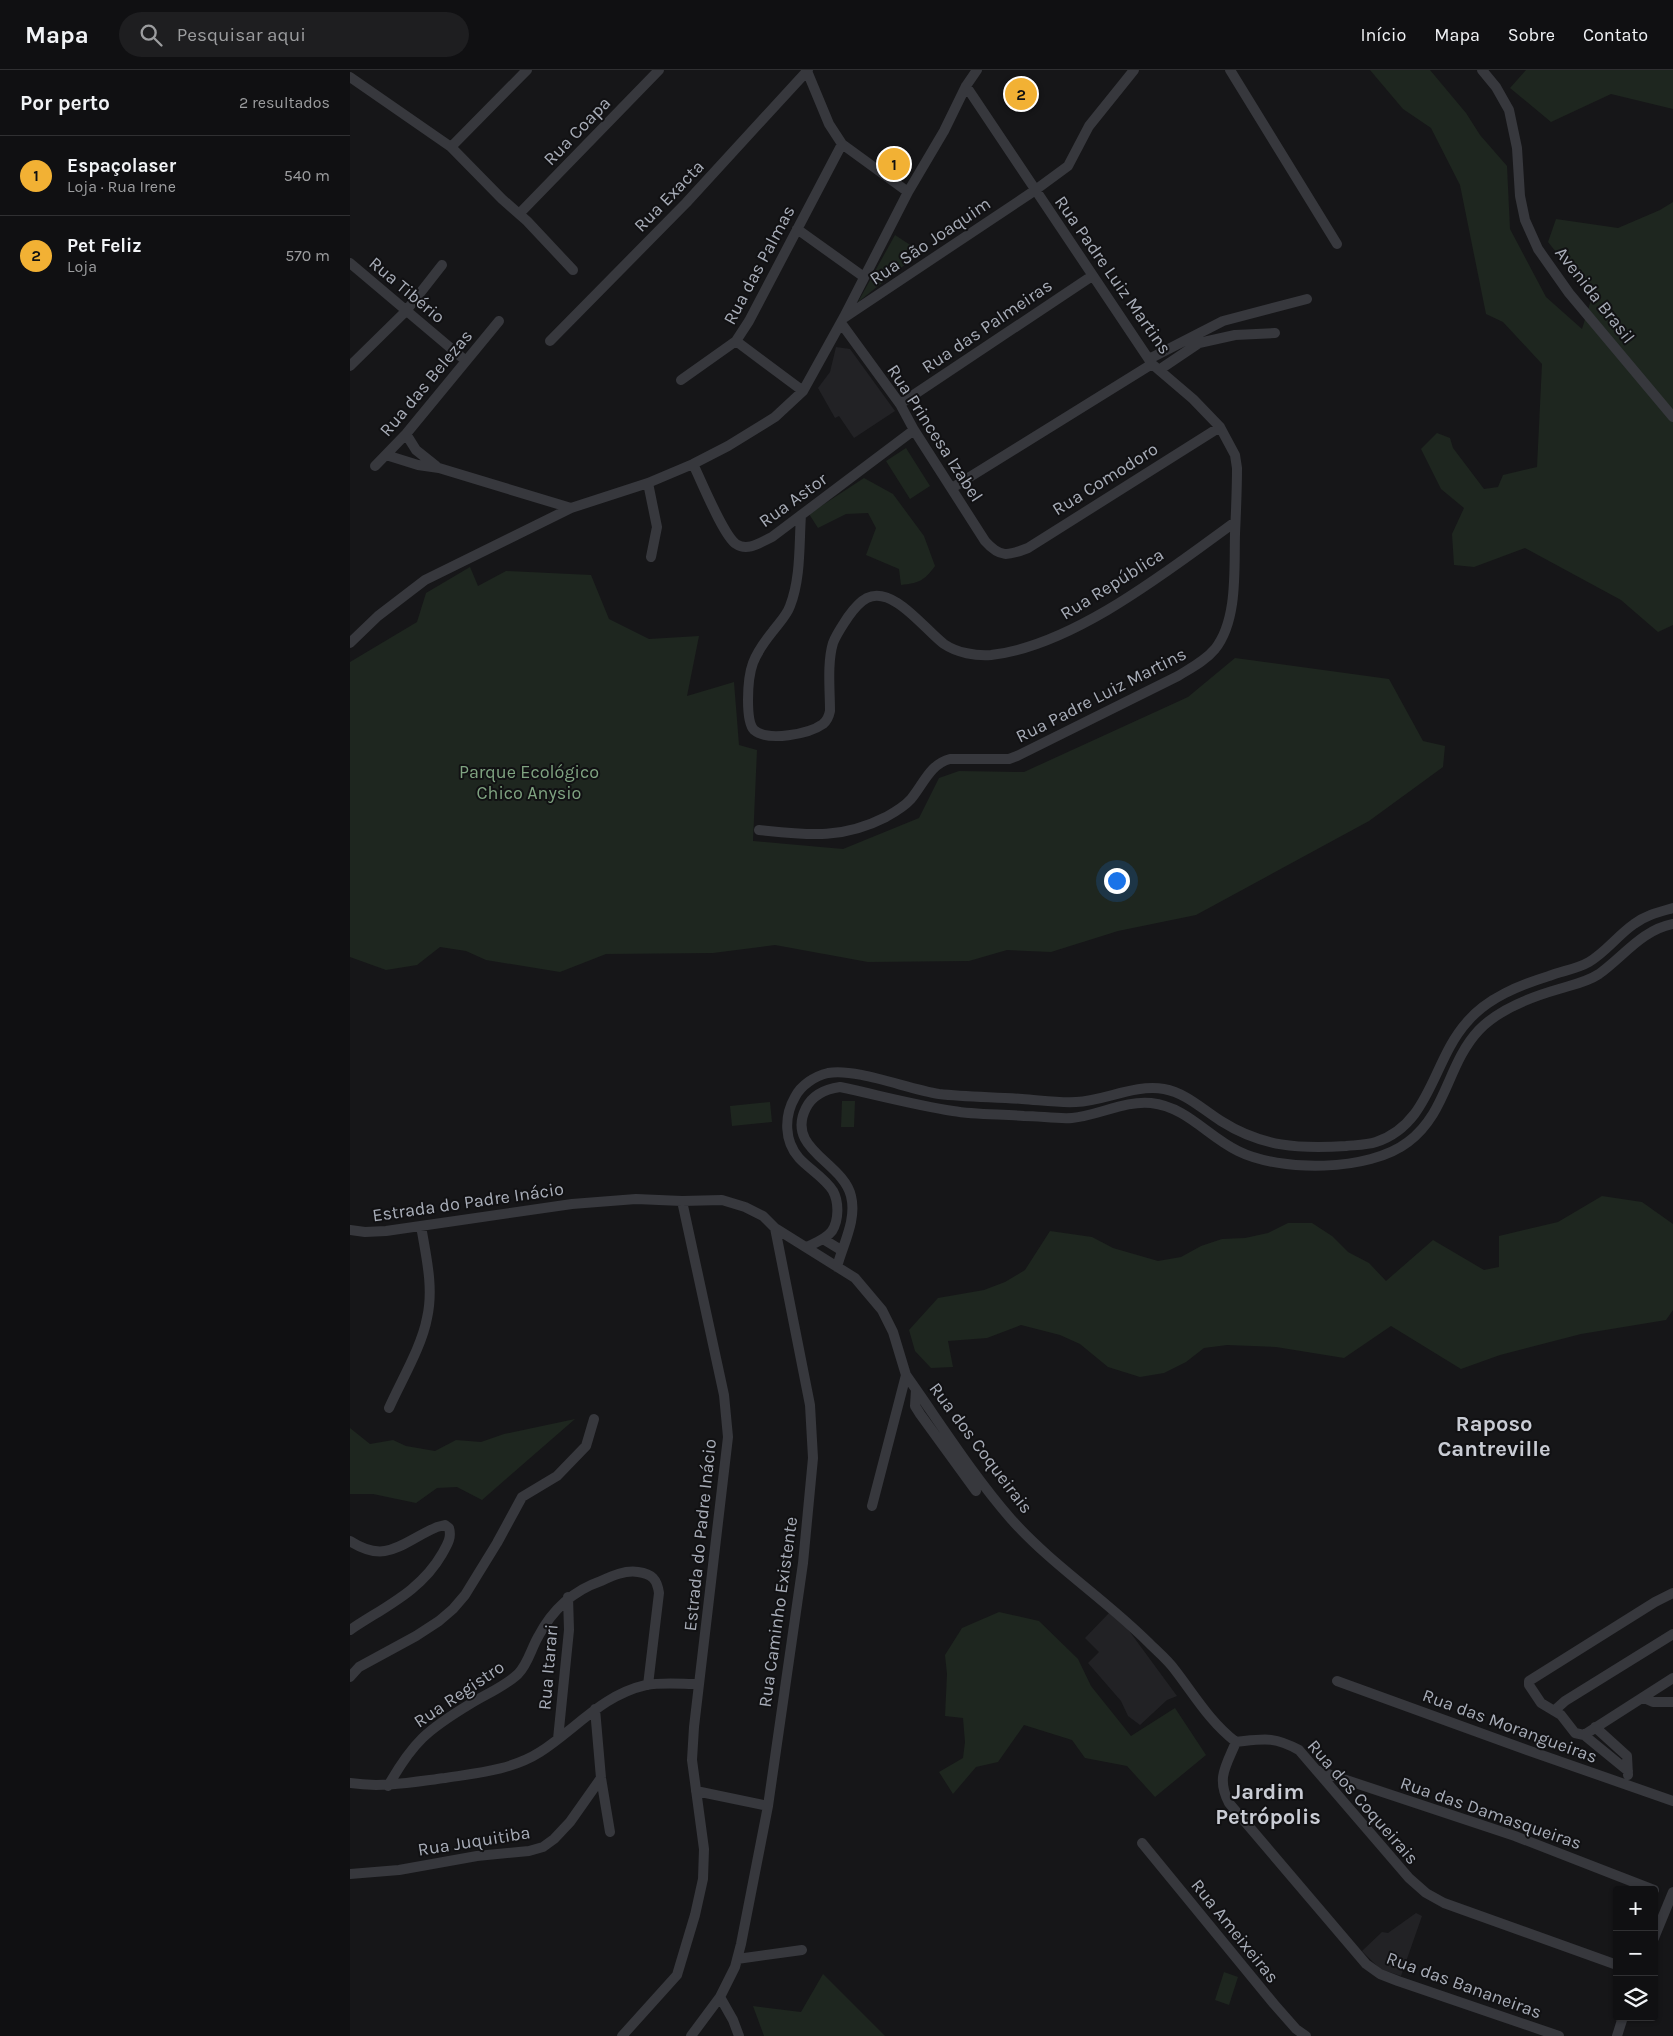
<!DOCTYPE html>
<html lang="pt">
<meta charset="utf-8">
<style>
:root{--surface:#101012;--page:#1e1e20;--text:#f1f3f6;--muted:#9c9d9f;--line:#303032;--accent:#f2b134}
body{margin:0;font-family:Karla,sans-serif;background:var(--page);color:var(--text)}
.controls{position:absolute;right:15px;bottom:15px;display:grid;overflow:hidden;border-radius:5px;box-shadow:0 1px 4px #0004}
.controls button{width:45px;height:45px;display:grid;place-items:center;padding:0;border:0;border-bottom:1px solid var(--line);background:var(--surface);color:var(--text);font:25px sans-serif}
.you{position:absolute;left:766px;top:810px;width:18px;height:18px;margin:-12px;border:4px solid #fff;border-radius:50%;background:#1a73e8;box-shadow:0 0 0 8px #1a73e833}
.badge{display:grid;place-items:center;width:32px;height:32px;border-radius:50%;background:var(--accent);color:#111;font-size:16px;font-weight:700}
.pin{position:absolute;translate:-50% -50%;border:2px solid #fff;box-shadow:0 1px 5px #0006}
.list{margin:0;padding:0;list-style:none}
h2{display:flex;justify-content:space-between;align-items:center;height:65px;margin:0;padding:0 20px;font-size:21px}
h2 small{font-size:16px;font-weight:400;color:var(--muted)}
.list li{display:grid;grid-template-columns:32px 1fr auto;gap:15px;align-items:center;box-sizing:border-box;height:80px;padding:0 20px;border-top:1px solid var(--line)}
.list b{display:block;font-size:19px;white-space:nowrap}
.list p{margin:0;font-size:16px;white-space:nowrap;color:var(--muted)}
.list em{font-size:16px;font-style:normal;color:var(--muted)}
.icon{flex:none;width:28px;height:28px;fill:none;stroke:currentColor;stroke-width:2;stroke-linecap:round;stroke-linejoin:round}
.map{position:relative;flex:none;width:1323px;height:1966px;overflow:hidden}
header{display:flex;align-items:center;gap:30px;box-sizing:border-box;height:70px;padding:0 25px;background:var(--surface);border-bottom:1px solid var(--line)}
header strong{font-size:24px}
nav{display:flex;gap:28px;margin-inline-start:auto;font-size:18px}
.search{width:350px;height:45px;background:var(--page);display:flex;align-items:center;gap:12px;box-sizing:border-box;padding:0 18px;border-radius:28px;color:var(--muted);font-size:19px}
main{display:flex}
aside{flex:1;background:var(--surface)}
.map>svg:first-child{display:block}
.built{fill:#222225}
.green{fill:#1e261f}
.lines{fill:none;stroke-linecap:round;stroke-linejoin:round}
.minor{stroke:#37383d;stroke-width:10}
.labels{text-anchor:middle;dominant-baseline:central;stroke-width:4;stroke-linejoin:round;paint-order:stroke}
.street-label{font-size:18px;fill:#a8adb8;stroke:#111113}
.park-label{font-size:18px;fill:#7fa381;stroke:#111113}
.district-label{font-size:22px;font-weight:bold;fill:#c9ccd4;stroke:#111113}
</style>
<header>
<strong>Mapa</strong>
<div class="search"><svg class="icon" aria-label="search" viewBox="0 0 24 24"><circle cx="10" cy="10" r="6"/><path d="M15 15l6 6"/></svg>Pesquisar aqui</div>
<nav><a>Início</a><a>Mapa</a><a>Sobre</a><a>Contato</a></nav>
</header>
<main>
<aside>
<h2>Por perto<small>2 resultados</small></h2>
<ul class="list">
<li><span class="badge">1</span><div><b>Espaçolaser</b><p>Loja · Rua Irene</p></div><em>540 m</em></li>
<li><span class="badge">2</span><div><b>Pet Feliz</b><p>Loja</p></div><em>570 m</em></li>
</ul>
</aside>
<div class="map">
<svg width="1323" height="1966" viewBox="0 0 1323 1966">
<rect width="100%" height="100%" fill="#161618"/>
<path class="built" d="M486,277L500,279L545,341L504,368L489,346L485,348L468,318L480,302Z
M759,1543L777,1558L827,1626L817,1630L790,1655L778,1646L771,1631L738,1593L749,1582L735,1568Z
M1066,1843L1072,1846L1051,1906L1030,1899L1012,1881L1032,1862L1038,1863Z"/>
<path class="green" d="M1020,0H1080L1116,43L1130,65L1157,96L1160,159L1196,227L1232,259L1242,227L1198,172L1206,149L1268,158L1310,140L1323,132V555L1308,562L1271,530L1175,478L1124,497L1104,495L1102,464L1114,438L1091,419L1071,379L1087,363L1100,368L1103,378L1134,419L1148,417L1153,405L1187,397L1192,294L1153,252L1136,244L1110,115L1081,58L1053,39Z
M1176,0H1323V39L1261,24L1201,52L1160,18Z
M545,165L571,182L508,232Z
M556,378L580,416L560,429L536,391Z
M514,408L543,424L574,466L585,496C574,511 569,513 551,515L549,499L516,485L526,458L518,443L496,444L468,458L459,444Z
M120,497L128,516L156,501L241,505L259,549L299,569L349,566L337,626L384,612L389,675L407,680L403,771L493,779L569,748L589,708L609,701L674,702L838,627L885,588L1039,609L1073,671L1095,676L1093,697L1019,751L846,845L768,861L701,882L657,880L619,891L518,892L425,875L363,883L256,884L210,902L136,890L116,881L90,877L67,895L36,900L0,887V592L67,552L76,523Z
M492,1031H505L504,1057H491Z
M420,1032L422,1052L382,1056L380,1036Z
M1252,1126L1292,1132L1323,1154V1240L1316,1250L1231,1264L1150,1285L1111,1299L1041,1256L994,1288L926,1277L877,1275L854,1278L836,1292L814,1303L790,1307L758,1297L730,1274L710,1265L671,1255L637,1268L598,1271L603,1297L581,1298L565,1281L559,1260L588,1228L634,1220L655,1212L675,1200L700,1161L742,1167L763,1178L808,1191L831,1187L851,1176L872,1169L895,1168L918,1163L938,1153H962L982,1166L998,1182L1019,1193L1036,1211L1083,1170L1134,1200L1149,1197V1166L1208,1152Z
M225,1349L132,1430L107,1417L87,1418L66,1433L23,1424H0V1358L20,1374L43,1370L56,1376L85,1381L106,1370L131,1372L154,1364Z
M649,1542L689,1551L728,1589L741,1616L781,1666L825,1638L856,1685L805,1727L777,1696L735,1688L722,1670L674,1655L648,1692L626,1697L603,1724L589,1702L613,1688L615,1672L613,1648L595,1646L597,1604L595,1585L612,1558Z
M874,1902L888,1907L879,1935L865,1930Z
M473,1904L535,1966H414L403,1936L451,1942Z"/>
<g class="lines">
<path class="minor" d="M880,0L987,174
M1132,0L1146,17L1159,40L1167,78L1170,126L1175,150L1188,179L1219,223L1323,347
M457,1L479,54L492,74L558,122
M0,7L101,77L152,129L177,151L223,200
M101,77L177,0
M169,144L309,0
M447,159L514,207
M0,193L116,291
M495,247L684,121L718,96L739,56L784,0
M491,253L550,334L564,360L635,471C650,488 658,486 678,478L870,357
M200,271L336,133L458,0
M386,271L453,321
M799,289L873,251L957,229
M0,296L56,241L92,195
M809,300L849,273L885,265L925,263
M331,310L386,271L399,251L492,74
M550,334L742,206
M56,364L66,380L86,396
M36,385L68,395L89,398L221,438
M343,394C351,410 373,465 386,474C398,482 411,472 422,467L564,360
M25,396L56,364L149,251
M298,413L307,457L301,487
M602,418L802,294
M451,445C449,474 451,508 440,536C437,545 429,553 423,561C403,586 398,598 398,630C398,638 398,654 404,660C418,672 459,664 473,654C478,650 479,646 480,641C480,620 477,593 483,573C487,563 493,555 498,547C503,540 509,532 517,528C543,515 575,560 594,574C607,583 626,586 641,585C723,576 819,500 885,452
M0,573L28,546L75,510L221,438L298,413L343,394L378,376L425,347L453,321L494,247L558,122L594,61L616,16L627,0
M409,760C457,765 491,770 536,747C545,742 554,737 561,729C573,715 580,694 600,689H659L667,686L828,606C841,598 855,591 865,579C888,550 884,499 885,464C886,442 887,420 887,398L885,385L870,357L843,329L802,294L616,16
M0,1160L15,1162L36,1161L222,1134L286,1129L332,1131L372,1130L395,1137L413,1146L425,1158L505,1208L532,1240L543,1262L556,1305L522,1436
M473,1169L491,1180
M457,1177C465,1173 476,1169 482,1161C489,1150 489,1132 483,1121C475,1108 459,1099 449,1088C434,1071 434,1046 445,1027C451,1015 465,1006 478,1003C507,998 557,1019 589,1024C616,1027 644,1027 672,1029C689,1030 708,1033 726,1032C755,1031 784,1014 814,1019C836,1023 852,1039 871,1051C912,1077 949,1079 996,1076C1006,1075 1017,1075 1026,1072C1081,1054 1082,991 1117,952C1137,928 1170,915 1199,906C1212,901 1227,899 1239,892C1256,882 1268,865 1284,854C1296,845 1309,842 1323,838
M487,1197C493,1174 507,1150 501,1126C493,1092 435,1079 456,1038C463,1024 476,1019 490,1017C528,1025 565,1035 603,1041C626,1045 651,1044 674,1046C690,1046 706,1049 722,1048C747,1046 776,1030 801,1033C837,1037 857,1066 888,1081C930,1102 1019,1102 1058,1072C1097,1043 1097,994 1129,960C1149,939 1181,927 1209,919C1222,915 1237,912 1249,904C1274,886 1292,860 1323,854
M556,1305C590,1353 622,1404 661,1449C702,1495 755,1529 799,1573C808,1582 818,1590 825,1600C845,1626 860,1652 886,1672C914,1669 923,1666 949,1680L1059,1808L1076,1823L1094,1833L1267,1895
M566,1319L565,1336L570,1344L626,1421
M39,1338C51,1311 72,1276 77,1248C84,1218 76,1186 71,1156
M0,1471C37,1495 52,1472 87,1457L95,1455L99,1458C102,1468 97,1475 92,1484C71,1521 34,1537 0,1560
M0,1607L9,1597L66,1566L89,1551L103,1539L115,1525L147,1473L172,1427L207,1406L236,1376L244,1349
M987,1611L1177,1680L1323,1731
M1294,1628L1303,1632H1323
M245,1639L251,1708L260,1762
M1205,1640L1215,1631L1323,1564
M1245,1657L1277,1686L1278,1705
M1234,1665L1323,1608
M208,1669L219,1560L218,1527
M886,1672C876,1696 866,1708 879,1733L1016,1894L1030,1904L1048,1911L1209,1966
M966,1700L1165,1766L1304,1820
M1278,1701L1234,1665L1225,1663L1211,1645L1191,1633L1179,1615V1611L1305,1532L1323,1523
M0,1713C32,1718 63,1712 95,1708C127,1703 162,1700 190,1682C226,1659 252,1625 296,1615C312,1612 332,1614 349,1614
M38,1716C63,1672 77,1660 120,1634C136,1624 154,1617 168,1604C178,1594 181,1579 188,1567C202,1540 222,1521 251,1511C262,1506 275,1500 288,1502C302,1504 307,1509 309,1523L298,1615
M346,1721L418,1736
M792,1773L924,1934L946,1959L956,1966
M0,1804L49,1800L127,1786L179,1781L193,1777L204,1769L220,1752L251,1708
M1304,1868L1323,1822
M387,1889L452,1880
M370,1927L383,1950L389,1966
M272,1966L327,1905L345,1845L353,1809L354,1779L342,1690L344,1657L378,1367L374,1325L332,1131
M341,1966L370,1927L385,1897L391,1874L418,1736L453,1493L463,1388L460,1335L425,1158
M1267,1966L1273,1947"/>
</g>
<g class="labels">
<g class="street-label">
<text transform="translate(227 61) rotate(-46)">Rua Coapa</text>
<text transform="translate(319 126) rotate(-46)">Rua Exacta</text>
<text transform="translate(580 171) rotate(-34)">Rua São Joaquim</text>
<text transform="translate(409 195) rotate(-62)">Rua das Palmas</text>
<text transform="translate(763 205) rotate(55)">Rua Padre Luiz Martins</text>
<text transform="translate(57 220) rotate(40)">Rua Tibério</text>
<text transform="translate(1245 225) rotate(52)">Avenida Brasil</text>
<text transform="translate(637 256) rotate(-34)">Rua das Palmeiras</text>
<text transform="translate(76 313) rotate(-50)">Rua das Belezas</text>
<text transform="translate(585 363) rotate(57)">Rua Princesa Izabel</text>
<text transform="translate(755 409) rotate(-32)">Rua Comodoro</text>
<text transform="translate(443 430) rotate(-36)">Rua Astor</text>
<text transform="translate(762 514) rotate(-32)">Rua República</text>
<text transform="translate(751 625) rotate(-27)">Rua Padre Luiz Martins</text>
<text transform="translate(118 1132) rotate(-8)">Estrada do Padre Inácio</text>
<text transform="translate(631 1378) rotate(53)">Rua dos Coqueirais</text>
<text transform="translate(350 1465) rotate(-84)">Estrada do Padre Inácio</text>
<text transform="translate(428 1542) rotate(-82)">Rua Caminho Existente</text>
<text transform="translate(198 1597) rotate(-85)">Rua Itarari</text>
<text transform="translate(109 1624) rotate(-34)">Rua Registro</text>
<text transform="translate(1160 1656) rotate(20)">Rua das Morangueiras</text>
<text transform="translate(1013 1732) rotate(49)">Rua dos Coqueirais</text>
<text transform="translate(1141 1743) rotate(19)">Rua das Damasqueiras</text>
<text transform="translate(124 1771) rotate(-9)">Rua Juquitiba</text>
<text transform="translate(885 1861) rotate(51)">Rua Ameixeiras</text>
<text transform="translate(1114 1915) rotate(20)">Rua das Bananeiras</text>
</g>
<g class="park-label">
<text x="179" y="702">Parque Ecológico<tspan x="179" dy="21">Chico Anysio</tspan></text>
</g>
<g class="district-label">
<text x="1144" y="1354">Raposo<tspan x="1144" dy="25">Cantreville</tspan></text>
<text x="918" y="1722">Jardim<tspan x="918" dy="25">Petrópolis</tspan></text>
</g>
</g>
</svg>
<div class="controls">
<button>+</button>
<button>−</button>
<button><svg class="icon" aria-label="layers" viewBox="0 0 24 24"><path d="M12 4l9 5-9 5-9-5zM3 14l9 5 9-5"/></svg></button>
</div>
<div class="you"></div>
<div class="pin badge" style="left:544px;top:94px">1</div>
<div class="pin badge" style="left:671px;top:24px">2</div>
</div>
</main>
